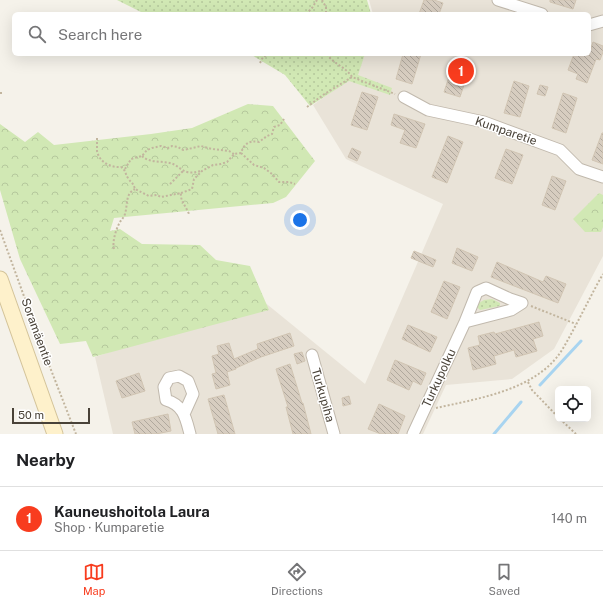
<!DOCTYPE html>
<meta charset="utf-8">
<style>
:root{--surface:#fff;--page:#f2f2f2;--text:#202124;--muted:#757577;--line:#e0e0e0;--accent:#f83c1e}
body{margin:0;font-family:"Public Sans",sans-serif;background:var(--page);color:var(--text)}
.controls{position:absolute;right:12px;bottom:12px;display:grid;overflow:hidden;border-radius:6px;box-shadow:0 4px 16px #0002}
.controls button{width:36px;height:36px;display:grid;place-items:center;padding:0;border:0;border-bottom:1px solid var(--line);background:var(--surface);color:var(--text);font:20px sans-serif}
.scale{position:absolute;left:12px;bottom:10px;width:78px;box-sizing:border-box;padding-left:4px;border:2px solid #494238;border-top:0;font-size:11px;line-height:14px;white-space:nowrap;color:#494238;-webkit-text-stroke:3px #fff;paint-order:stroke}
.you{position:absolute;left:300px;top:220px;width:14px;height:14px;margin:-10px;border:3px solid #fff;border-radius:50%;background:#1a73e8;box-shadow:0 0 0 6px #1a73e833}
.badge{display:grid;place-items:center;width:26px;height:26px;border-radius:50%;background:var(--accent);color:#fff;font-size:13px;font-weight:700}
.pin{position:absolute;translate:-50% -50%;border:2px solid #fff;box-shadow:0 1px 4px #0006}
.list{margin:0;padding:0;list-style:none}
h2{display:flex;justify-content:space-between;align-items:center;height:52px;margin:0;padding:0 16px;font-size:17px}
h2 small{font-size:13px;font-weight:400;color:var(--muted)}
.list li{display:grid;grid-template-columns:26px 1fr auto;gap:12px;align-items:center;box-sizing:border-box;height:64px;padding:0 16px;border-top:1px solid var(--line)}
.list b{display:block;font-size:15px;white-space:nowrap}
.list p{margin:0;font-size:13px;white-space:nowrap;color:var(--muted)}
.list em{font-size:13px;font-style:normal;color:var(--muted)}
.icon{flex:none;width:22px;height:22px;fill:none;stroke:currentColor;stroke-width:2;stroke-linecap:round;stroke-linejoin:round}
.map{position:relative;flex:none;width:603px;height:434px;overflow:hidden}
.search{position:absolute;background:var(--surface);box-shadow:0 4px 16px #0002;left:12px;right:12px;top:12px;height:44px;display:flex;align-items:center;gap:10px;box-sizing:border-box;padding:0 14px;border-radius:6px;color:var(--muted);font-size:15px}
.sheet{height:116px;background:var(--surface)}
nav{display:flex;justify-content:space-around;align-items:center;box-sizing:border-box;height:56px;border-top:1px solid var(--line);background:var(--surface);font-size:11px;color:var(--muted)}
nav a{display:grid;justify-items:center;gap:2px}
nav .on{color:var(--accent)}
.map>svg:first-child{display:block}
.residential{fill:#e9e3d8}
.grass{fill:url(#grass-dots)}
.forest{fill:url(#forest-crowns)}
.lines{fill:none;stroke-linecap:round;stroke-linejoin:round}
.stream{stroke:#a8d4f0;stroke-width:3}
.building{fill:url(#building-back-hatch);stroke:#d1c5b3}
.street-casing{stroke:#c1b9ad;stroke-width:13}
.secondary-casing{stroke:#d4c49a;stroke-width:17}
.path{stroke:#c2b59e;stroke-width:2;stroke-dasharray:2 2;stroke-linecap:butt}
.street{stroke:#fff;stroke-width:11}
.secondary{stroke:#fef1cb;stroke-width:15}
.labels{text-anchor:middle;dominant-baseline:central;stroke-width:3;stroke-linejoin:round;paint-order:stroke}
.street-label{font-size:12px;fill:#494238;stroke:#fff}
</style>
<div class="map">
<svg width="603" height="434" viewBox="0 0 603 434">
<defs>
<pattern id="grass-dots" width="8" height="8" patternUnits="userSpaceOnUse"><rect width="8" height="8" fill="#d1e8b4"/><path d="M2 2h.1M6 6h.1" fill="none" stroke="#b5c89c" stroke-width="1.8" stroke-linecap="round"/></pattern>
<pattern id="forest-crowns" width="20" height="18" patternUnits="userSpaceOnUse"><rect width="20" height="18" fill="#d1e8b4"/><path d="M2 6a3 3 0 1 1 6 0M12 15a3 3 0 1 1 6 0" fill="none" stroke="#b5c89c"/></pattern>
<pattern id="building-back-hatch" width="6" height="6" patternUnits="userSpaceOnUse"><rect width="6" height="6" fill="#d7cdc0"/><path d="M-1 5l2 2M0 0l6 6M5-1l2 2" fill="none" stroke="#b0a89d"/></pattern>
</defs>
<rect width="100%" height="100%" fill="#f5f2ea"/>
<path class="residential" d="M369,0H603V256L554,349L512,379L446,385L423,434H113L95,357L263,301L365,384L443,204L346,159L313,105L356,74L363,54H589V14H373Z"/>
<path class="grass" d="M117,0H367L371,14H145Z
M250,54H365L358,75L392,88L390,95L349,81L310,106L285,75Z
M492,299L500,303V306L480,310L477,307V304L484,300Z"/>
<path class="forest" d="M248,104L273,106L315,161L286,197L273,203L114,218L110,231L120,229L142,244L200,245L216,260L250,266L269,310L93,357L86,341L60,344L20,259L0,190V124L25,142L38,132L54,145L151,134L192,128Z
M599,193L603,195V227L601,232H585L573,219Z"/>
<g class="lines">
<path class="stream" d="M540,385L581,341
M494,434L521,402"/>
</g>
<path class="building" d="M424,0H434L443,3L439,14H419Z
M550,0H576L573,9L550,2Z
M593,42L603,46V52L600,60L596,59L587,83L576,79L578,74L568,70L574,54H589Z
M403,54H421L412,84L396,79Z
M455,59L471,64L460,97L444,92Z
M514,81L529,86L520,117L504,113Z
M540,85L548,87L545,96L537,94Z
M362,92L378,97L367,130L351,125Z
M563,93L577,98L566,133L552,128Z
M394,114L425,124L416,148L400,143L405,130L391,125Z
M602,133H603V164L592,160Z
M448,136L463,142L447,183L432,177Z
M352,148L361,152L357,161L348,157Z
M506,149L523,155L512,184L495,178Z
M552,176L566,181L555,210L542,205Z
M457,248L478,257L472,271L452,263Z
M414,251L436,260L433,267L411,258Z
M497,262L543,282L546,276L566,284L558,303L491,277Z
M444,281L460,287L447,319L431,312Z
M539,322L543,336L533,339L537,351L516,357L514,350L494,356L496,364L473,370L468,348L480,345L478,336L494,332L495,334Z
M408,325L437,337L430,352L402,339Z
M290,333L294,346L261,357L236,368V369L227,372L230,385L216,389L212,374L216,373L212,356L219,354L217,346L229,343L234,359L258,349L257,344Z
M302,352L305,361L297,364L294,354Z
M395,360L426,373L421,385L413,381L409,390L387,380Z
M290,364L302,403H303L311,434H293L286,407H288L276,369Z
M139,373L145,391L122,398L116,381Z
M224,395L235,434H218L208,399Z
M349,396L351,404L343,406L342,398Z
M379,404L405,416L398,434H381L368,429Z
M168,414L171,431L156,434H135L132,422Z"/>
<g class="lines">
<g class="street-casing">
<path id="street" d="M498,0L542,14
M589,25L603,21
M404,97L428,110L484,122L560,150L579,169L603,177
M312,355L334,434
M184,414L193,394L188,381L179,376L169,378L164,387L166,400C184,405 186,419 190,434
M413,434L465,322L477,292L486,288L510,299L522,303L511,310L465,322"/>
</g>
<g class="secondary-casing">
<path id="secondary" d="M0,279L55,434"/>
</g>
<path class="path" d="M322,0L326,7V14
M306,14L312,8L317,0
M327,54C333,64 346,67 352,77
M260,63L263,57L268,54
M0,93H3
M307,107L323,95L352,77L395,94
M97,138C97,142 97,147 97,151C99,162 111,168 121,167C126,170 125,174 128,178C131,183 133,182 135,189L149,196L157,195L161,197L181,193C180,201 186,206 189,214
M241,153L254,165L264,168L272,174L279,182H289L295,184
M142,156C150,164 163,160 173,164C178,166 182,171 187,172C192,173 196,172 201,171
M125,169L131,159L142,156L147,150L152,148L161,146L168,148L172,146L178,147L183,150L188,149L201,146L212,149L229,151L234,154
M170,184L182,172L184,171
M181,193L192,189L194,179L202,171L213,165L221,164L227,162L234,154L241,153C244,144 249,140 259,142L267,136L272,134L274,127L280,125L284,119
M0,230L46,357L76,434
M114,249C112,242 116,229 120,222C122,219 124,217 125,214C128,204 125,194 135,189
M531,306L576,324
M528,382L532,390L558,417
M436,408C476,399 530,391 557,357C562,351 566,343 570,336C581,316 591,295 603,274
M560,419L576,434"/>
<use href="#street" class="street"/>
<use href="#secondary" class="secondary"/>
</g>
<g class="labels">
<g class="street-label">
<text transform="translate(506 131) rotate(19)">Kumparetie</text>
<text transform="translate(37 332) rotate(70)">Soramäentie</text>
<text transform="translate(439 378) rotate(-65)">Turkupolku</text>
<text transform="translate(323 395) rotate(74)">Turkupiha</text>
</g>
</g>
</svg>
<div class="controls">
<button><svg class="icon" aria-label="locate" viewBox="0 0 24 24"><circle cx="12" cy="12" r="6"/><path d="M12 2v4M12 18v4M2 12h4M18 12h4"/></svg></button>
</div>
<div class="scale">50 m</div>
<div class="you"></div>
<div class="pin badge" style="left:461px;top:71px">1</div>
<div class="search"><svg class="icon" aria-label="search" viewBox="0 0 24 24"><circle cx="10" cy="10" r="6"/><path d="M15 15l6 6"/></svg>Search here</div>
</div>
<section class="sheet">
<h2>Nearby<small></small></h2>
<ul class="list">
<li><span class="badge">1</span><div><b>Kauneushoitola Laura</b><p>Shop · Kumparetie</p></div><em>140 m</em></li>
</ul>
</section>
<nav>
<a class="on"><svg class="icon" aria-label="map" viewBox="0 0 24 24"><path d="M3 6l6-2 6 2 6-2v14l-6 2-6-2-6 2zM9 4v14M15 6v14"/></svg>Map</a>
<a><svg class="icon" aria-label="directions" viewBox="0 0 24 24"><path d="M12 3l9 9-9 9-9-9zM9 14v-3h6M13 9l2 2-2 2"/></svg>Directions</a>
<a><svg class="icon" aria-label="saved" viewBox="0 0 24 24"><path d="M7 4h10v16l-5-4-5 4z"/></svg>Saved</a>
</nav>
